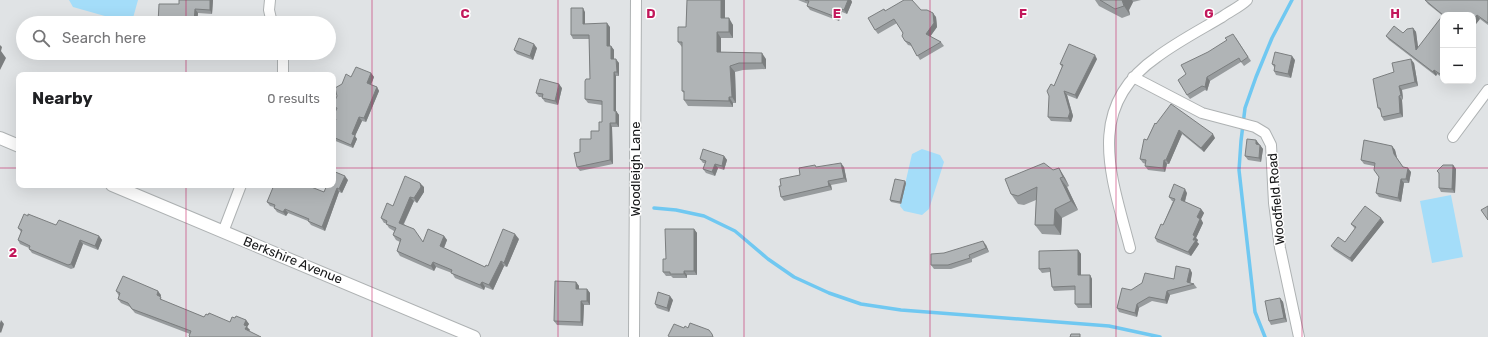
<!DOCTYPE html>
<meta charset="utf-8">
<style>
:root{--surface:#fff;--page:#f6f6f6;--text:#202124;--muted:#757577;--line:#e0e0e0}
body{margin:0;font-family:Rubik,sans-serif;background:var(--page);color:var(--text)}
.controls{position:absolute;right:12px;top:12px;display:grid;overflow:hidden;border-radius:8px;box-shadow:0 4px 16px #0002}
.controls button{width:36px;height:36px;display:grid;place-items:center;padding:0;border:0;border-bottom:1px solid var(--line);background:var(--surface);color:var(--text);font:20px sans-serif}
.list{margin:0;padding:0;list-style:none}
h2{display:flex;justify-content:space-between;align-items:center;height:52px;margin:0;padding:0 16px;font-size:17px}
h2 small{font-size:13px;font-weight:400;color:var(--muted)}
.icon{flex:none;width:22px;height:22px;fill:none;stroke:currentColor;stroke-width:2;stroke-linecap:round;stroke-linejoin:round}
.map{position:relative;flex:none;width:1488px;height:337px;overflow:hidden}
.search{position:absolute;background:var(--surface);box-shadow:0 4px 16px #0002;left:16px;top:16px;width:320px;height:44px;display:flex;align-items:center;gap:10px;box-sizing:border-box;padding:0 14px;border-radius:22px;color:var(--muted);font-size:15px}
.panel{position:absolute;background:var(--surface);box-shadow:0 4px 16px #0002;left:16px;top:72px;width:320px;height:116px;border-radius:8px}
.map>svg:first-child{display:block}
.green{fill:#a4ddf9}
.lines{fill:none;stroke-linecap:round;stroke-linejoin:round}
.stream{stroke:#70c8f1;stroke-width:3.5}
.minor-casing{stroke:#aeb2b3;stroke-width:12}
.tertiary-casing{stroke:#aeb2b3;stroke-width:14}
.minor{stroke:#fff;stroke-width:10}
.tertiary{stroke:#fff;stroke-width:12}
.wall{fill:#979b9d}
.shaded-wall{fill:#7b7e7f}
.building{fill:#b0b4b6;stroke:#7b7e7f}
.grid{fill:none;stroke:#c2185b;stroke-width:1;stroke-opacity:0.55}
.labels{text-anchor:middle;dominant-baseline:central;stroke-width:3;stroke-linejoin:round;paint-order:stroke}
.street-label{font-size:13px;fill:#171819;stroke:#fff}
.grid-label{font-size:13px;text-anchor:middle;font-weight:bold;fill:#c2185b;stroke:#fff;stroke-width:3;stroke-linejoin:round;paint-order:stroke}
</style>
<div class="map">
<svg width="1488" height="337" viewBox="0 0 1488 337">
<rect width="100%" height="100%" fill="#e0e3e5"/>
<path class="green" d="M69,0H138L133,18L126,22L73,7Z
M922,149L940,155L944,162L929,209L922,215L904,211L900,206L912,154Z
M1451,195L1463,257L1432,263L1420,201Z"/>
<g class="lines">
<path class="stream" d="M654,208L676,210L704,216L735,231L768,259L794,277L829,293L861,304L901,310L1109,326L1160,337
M1265,337L1255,312L1239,170L1241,141L1245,108L1256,77L1272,38L1292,0"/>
<g class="minor-casing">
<path id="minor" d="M270,0L269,10L272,23
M283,75V53
M1133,77L1202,113L1255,127L1265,133L1271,145L1274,203L1280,248L1299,337
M1453,137L1488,90
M223,232L241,185
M1130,248C1112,178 1083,108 1157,57C1177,42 1200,30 1222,17C1230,11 1240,7 1247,0
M634,337L636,0"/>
</g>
<g class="tertiary-casing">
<path id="tertiary" d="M0,138L19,146
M112,185L474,337"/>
</g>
<use href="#minor" class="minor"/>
<use href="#tertiary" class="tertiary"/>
</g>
<path class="wall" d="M213,0L212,14L198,13L197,23H158L179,4Z
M687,0H725V18L733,25V38H721V52L766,59V69L743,70L735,72L736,103H733V107L688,106L684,100V93L682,91V47L678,42L686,27Z
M798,0H851L852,2L847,14L842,12L839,21L810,10L807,6L808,4Z
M1095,0H1141L1133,2L1129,10L1130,15L1122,18L1099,6Z
M1425,0H1488V25L1480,19L1443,15V78L1437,74L1436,76L1389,40L1386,36L1403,33L1413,28L1416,32L1418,48L1443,16L1428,4Z
M921,10L936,17L937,27L930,37L941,42L944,46L920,60L912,46L908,45L905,41L903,33L897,23L878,34L875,30L885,11Z
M585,12V24L610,27V46H611L614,50V59L619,63V76H616V111L619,115V127H612L613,164L580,171L577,167L580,152L591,139L599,131L602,122V105L588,103L585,99L590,79L589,39H573L571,35Z
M1236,38L1251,61L1244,66L1241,62L1210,81L1207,91L1205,90L1190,99L1187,95L1186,74Z
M537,48L533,60L517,54L514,50Z
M1097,59L1077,99L1067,95L1073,116L1071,122L1051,121L1048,117L1054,86L1062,67L1060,64Z
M1295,60L1291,78L1276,75L1274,71V67L1272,64Z
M1414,63L1418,86L1402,90L1403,99L1402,100L1403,117L1384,121L1382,117L1381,112L1378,108Z
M371,73L374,77L371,85L377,87L379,91L366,122L362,121L355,136L357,139L353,148L333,140V126L335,121L333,118L336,110L333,107V105L342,84Z
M562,88L558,105L545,102L542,98L543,97H539L536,93Z
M1155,123L1215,138L1204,152L1182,134L1169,164H1167L1165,172L1148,170L1145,166L1146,164L1143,163L1140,159L1147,140Z
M1256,140L1263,149L1261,162L1248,160L1245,156Z
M1392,146L1395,150L1397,158L1403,167L1411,172L1409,183H1404L1401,202L1379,197L1376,193L1379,177L1374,166L1364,164L1361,160Z
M724,156L727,160L724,170L718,168L715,176L706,173L703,169L705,163H703L700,159Z
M1453,165L1456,169L1455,193L1441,192L1439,188V174L1437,171Z
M817,167H844L847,182L831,185L832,190L784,201L781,197V186L800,175Z
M1059,168L1065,178L1069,186L1067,187L1078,210L1062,218L1061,235L1042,234L1035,225L1036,200L1024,205L1018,204L1011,194L1053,170Z
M348,180L342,193L339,192L325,231L311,225L308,221L288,213L286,216L277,212L274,208V207L270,206L267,202L324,192Z
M906,183L901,204L891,202L890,200Z
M424,187V192L417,203L414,201L404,224L423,242L444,236L447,240L444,248L485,267L488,266L519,239L507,267L504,266L493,290L485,287L484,290L455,278L452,273L436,267L434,271L400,256L397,251L400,242L396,240L393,235L394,231L389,228L386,223H384L381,218L393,206Z
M1187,193L1185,202L1201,209L1204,213L1201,219L1203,223L1196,238L1198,240L1197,242L1199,244L1191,256L1157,242L1155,238L1163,225L1173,201H1172L1169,197Z
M1384,222L1352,262L1334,250L1331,246L1345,242L1355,229L1351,224Z
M56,225L99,236L102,240L98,250L83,244L74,268L71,269L32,253L29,249V248L20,244L18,240L21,232L18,228Z
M694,229L697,233V275H687V278H673L671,276H666L663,272L666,259Z
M986,245L989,252L972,259V262L951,269H934L931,265L944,253Z
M1078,250L1081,254V275H1090L1092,279V308H1078L1075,304V290L1054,291L1052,287L1050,272L1042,273L1039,269Z
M1190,269L1192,273L1190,283L1194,284L1197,288L1170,295L1167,304L1152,301L1139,308L1137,317L1119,312L1117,308L1131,290L1174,279Z
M576,282L579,286V289H587L590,293V305H584L583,326L557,325L554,321Z
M116,291L161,295L160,297L163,301L204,317L230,322L235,318L246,320L249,324L247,327L250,330L190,334L135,313L130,307L121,303L118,299L119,296Z
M1280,298L1283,302L1287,322L1271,325L1269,321Z
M673,300L669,312L657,308L655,304Z"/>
<path class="shaded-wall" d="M210,0H213L212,14L210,10Z
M721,0H725V25L721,18Z
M848,0H851L852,2L847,14L844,10Z
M1122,0H1132L1133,2L1129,10L1130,15L1124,6Z
M583,8L585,12V28L583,24Z
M839,8L842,12L839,21L836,17Z
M195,9L198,13L197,23H195L194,22Z
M933,13L936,17L937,27L929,38L926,34Z
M1477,15L1480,19L1473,28V20Z
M729,18L733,25V38L729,32Z
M607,23L610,27V50L607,46Z
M1413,28L1416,32L1419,54L1416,50Z
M717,32L721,38V59L717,52Z
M534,44L537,48L533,60L530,56Z
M0,45L2,47L1,51L6,58L0,70Z
M611,46L614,50V63L611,59Z
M762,53L766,59V69L762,63Z
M1095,55L1097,59L1077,99L1075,95Z
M1292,56L1295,60L1291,78L1288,74Z
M616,59L619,63V76L617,72Z
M1411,59L1414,63L1418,86L1415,82Z
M730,66L735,72L736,103L732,97Z
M1434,70L1437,74L1436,76L1433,72Z
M614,72L616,76V111L619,115V127L616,123L614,111Z
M371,73L374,77L370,87L367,83Z
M1207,77L1210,81L1207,91L1205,87Z
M559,84L562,88L558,105L555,101Z
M1399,86L1402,90L1403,99L1401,95Z
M377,87L379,91L366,122L364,118Z
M1064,91L1067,95L1073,116L1071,122L1068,118Z
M1399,96L1402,100L1403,117L1400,113Z
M729,97L733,103V107L729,101Z
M359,117L362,121L355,136L357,139L353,148L351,145L352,134Z
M610,123L612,127L613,164L610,160Z
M1179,130L1182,134L1169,164L1166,160Z
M1213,134L1215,138L1204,152L1201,148Z
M1256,140L1259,144V148L1256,144Z
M1260,145L1263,149L1261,162L1259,158Z
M1392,146L1395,150L1397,158L1394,154Z
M724,156L727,160L724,170L722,166Z
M1164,160L1167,164L1165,172L1163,168Z
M841,163L844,167L847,182L844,178Z
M715,164L718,168L715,176L712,172Z
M1453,165L1456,169L1455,193L1452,189Z
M1059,168L1065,178L1069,186L1063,177Z
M1408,168L1411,172L1409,183L1406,179Z
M345,176L348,180L342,193L339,189Z
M1060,178L1067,187L1078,210L1071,201Z
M1401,179L1404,183L1401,202L1398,198Z
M828,181L831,185L832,190L829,186Z
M905,181L906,183L901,204L900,202Z
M420,183L424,187V192L417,203L414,198Z
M337,188L339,192L325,231L322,227Z
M1185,189L1187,193L1184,204L1181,200Z
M410,197L414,201L402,227L399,223Z
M285,209L288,213L286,216L283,212Z
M1055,209L1062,218L1061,235L1054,225Z
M1201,209L1204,213L1201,219L1203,223L1196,238L1198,240L1197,242L1199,244L1191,256L1188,252L1193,240V235L1197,217Z
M1381,218L1384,222L1352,262L1350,258Z
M694,229L697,233V275L694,271Z
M515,234L519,239L507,267L504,263Z
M99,236L102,240L98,250L95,246Z
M444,236L447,240L443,250L440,246Z
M80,240L83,244L74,268L71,264Z
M983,241L986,245L989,252L986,248Z
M1078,250L1081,254V279L1078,275Z
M501,261L504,266L493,290L489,285Z
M433,262L436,267L434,271L431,266Z
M1190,269L1192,273L1190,285L1187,282Z
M684,271L687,275V278L684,274Z
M1090,275L1092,279V308L1090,304Z
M482,282L485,287L484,290L480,285Z
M576,282L579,286V293L576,289Z
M587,289L590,293V305L587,301Z
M158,291L161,295L160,298L157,295Z
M1167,291L1170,295L1167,304L1165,300Z
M670,296L673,300L669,312L667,308Z
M1280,298L1283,302L1287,322L1284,318Z
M581,301L584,305L583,326L581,322Z
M1137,304L1139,308L1137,317L1135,313Z
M1,320L4,324L1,333L0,332V323Z
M246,320L249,324L247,327L250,330L248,333L245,329L244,325Z"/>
<path class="building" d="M179,0H210V10L195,9L194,22L170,21V23H158L159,4H179Z
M687,0H721V18H729V32H717V52L762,53V63H739L730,66L732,97H729V101L684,100V91H682V42H678V27H686Z
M805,0H848L844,10L839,8L836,17L807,6L809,1Z
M904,0H912L921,10H927L933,13L934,23L926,34L941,42L917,56L910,43L905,41L902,36L903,33L894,19L875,30L868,18L884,9L885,11Z
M1100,0H1122L1124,6L1115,9Z
M1425,0H1488V23L1477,15L1473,20V15H1443Z
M571,8H583V24L607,23V46H611V59H616L617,72H614V111H616V123H610V160L577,167L574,153L580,152V139H591V131H599V122H602V101L585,99V81L586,79H590L589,35H571Z
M1443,15V76L1434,70L1433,72L1386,36L1394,26L1403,33L1407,29L1413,28L1416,50Z
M1233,34L1248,57L1241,62L1239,58L1207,77L1205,87L1202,86L1187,95L1178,80L1186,74L1181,65L1208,52L1227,40L1225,38Z
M519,38L534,44L530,56L514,50Z
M1069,44L1095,55L1075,95L1064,91L1070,112L1068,118L1048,117L1049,96L1047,91L1051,84L1054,86L1063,65L1060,64Z
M1275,52L1292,56L1288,74L1274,71L1275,65L1272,64Z
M1411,59L1415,82L1399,86L1401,95L1399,96L1400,113L1382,117L1380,108H1378L1373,79L1394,72L1392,63Z
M356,67L371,73L367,83L377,87L364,118L359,117L352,134L355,135L351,145L333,137V126L336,119L333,117L337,108L333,106V105L337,96L335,88L342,84L346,74L351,77Z
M540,79L559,84L555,101L542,98L543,94L536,93Z
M1171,104L1213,134L1201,148L1179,130L1166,160H1164L1163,168L1145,166L1146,160L1140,159L1144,139L1147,140L1155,123L1156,124Z
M1247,139L1256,140V144L1260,145L1259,158L1245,156Z
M1364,140L1392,146L1394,154L1403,167L1408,168L1406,179H1401L1398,198L1376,193L1379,177L1374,170L1375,163L1361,160Z
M703,149L724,156L722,166L715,164L712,172L703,169L706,161L700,159Z
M841,163L844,178L828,181L829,186L781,197L779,186H781L780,179L800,175L799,168L815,165L816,167Z
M1044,163L1053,170L1059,168L1063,177L1060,178L1071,201L1055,209L1054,225H1035L1037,187L1018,196L1011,194L1005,179Z
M1443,165H1453L1452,189L1439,188V173L1437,171Z
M333,171L345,176L339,189L337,188L322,227L308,221L309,219L285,209L283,212L274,208L275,205L267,202L274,185H306L324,192L327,185H333Z
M405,176L420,183L421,187L414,198L410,197L399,223L414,229L423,242L428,229L444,236L440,246L485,267L486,265L488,266L503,229L515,234L504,263L501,261L489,285L482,282L480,285L451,273L452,270L433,262L431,266L397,251L401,239L393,235L396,228L386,224L387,221L381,218L387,203L393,206Z
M895,179L905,181L900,202L890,200Z
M1174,184L1185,189L1181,200L1201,209L1197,217L1200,219L1193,235L1195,236L1193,240H1196L1188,252L1155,238L1161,224L1163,225L1175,199L1169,197Z
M1365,206L1381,218L1350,258L1331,246L1338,237L1345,242L1356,227L1351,224Z
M1488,206V220L1481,210Z
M24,214L28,216V214L56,225L59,220L99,236L95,246L80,240L71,264L68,265L29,249L30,246L18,240L22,230L18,228Z
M665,229H694V271H684V274H670V272H663V259H666Z
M983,241L986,248L969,255L970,258L948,265H931V254L944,253Z
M1078,250V275H1090V304H1075V286L1052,287L1050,268L1039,269V251Z
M1176,266L1190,269L1187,282L1194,284L1167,291L1165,300L1149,297L1137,304L1135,313L1117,308L1122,288L1131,290L1142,283L1145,273L1174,279Z
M123,276L158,291L157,295L161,297L160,299L204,317L206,314L208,315L209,313L230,322L232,317L235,318L236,316L246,320L244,325L247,326L245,329L261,337H190L189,336L191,331L132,309L128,303L118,299L120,293L116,291Z
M555,281L576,282V289H587V301H581V322L554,321Z
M658,292L670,296L667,308L655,304Z
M1280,298L1284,318L1269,321L1265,301Z
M690,323L709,330L712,334L713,337H670L668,336L674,324L684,328L685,326L688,328Z
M1071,334H1080V337H1070Z"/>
<path class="grid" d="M186,0V23M372,0V337M558,0V337M744,0V337M930,0V337M1116,0V337M1302,0V337M186,53V75M0,168H19M333,168H1488M186,185V337"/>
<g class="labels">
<g class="street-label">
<text transform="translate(635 169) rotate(-90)">Woodleigh Lane</text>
<text transform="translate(1276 199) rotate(-95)">Woodfield Road</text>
<text transform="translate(293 260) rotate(22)">Berkshire Avenue</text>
</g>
</g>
<g class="grid-label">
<text x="465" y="18">C</text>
<text x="651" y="18">D</text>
<text x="837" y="18">E</text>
<text x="1023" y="18">F</text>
<text x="1209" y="18">G</text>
<text x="1395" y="18">H</text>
<text x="13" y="257">2</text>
</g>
</svg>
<div class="controls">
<button>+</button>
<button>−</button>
</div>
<div class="search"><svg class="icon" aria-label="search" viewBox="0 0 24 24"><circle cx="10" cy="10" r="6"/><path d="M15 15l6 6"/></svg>Search here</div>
<section class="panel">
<h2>Nearby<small>0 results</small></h2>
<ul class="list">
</ul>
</section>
</div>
